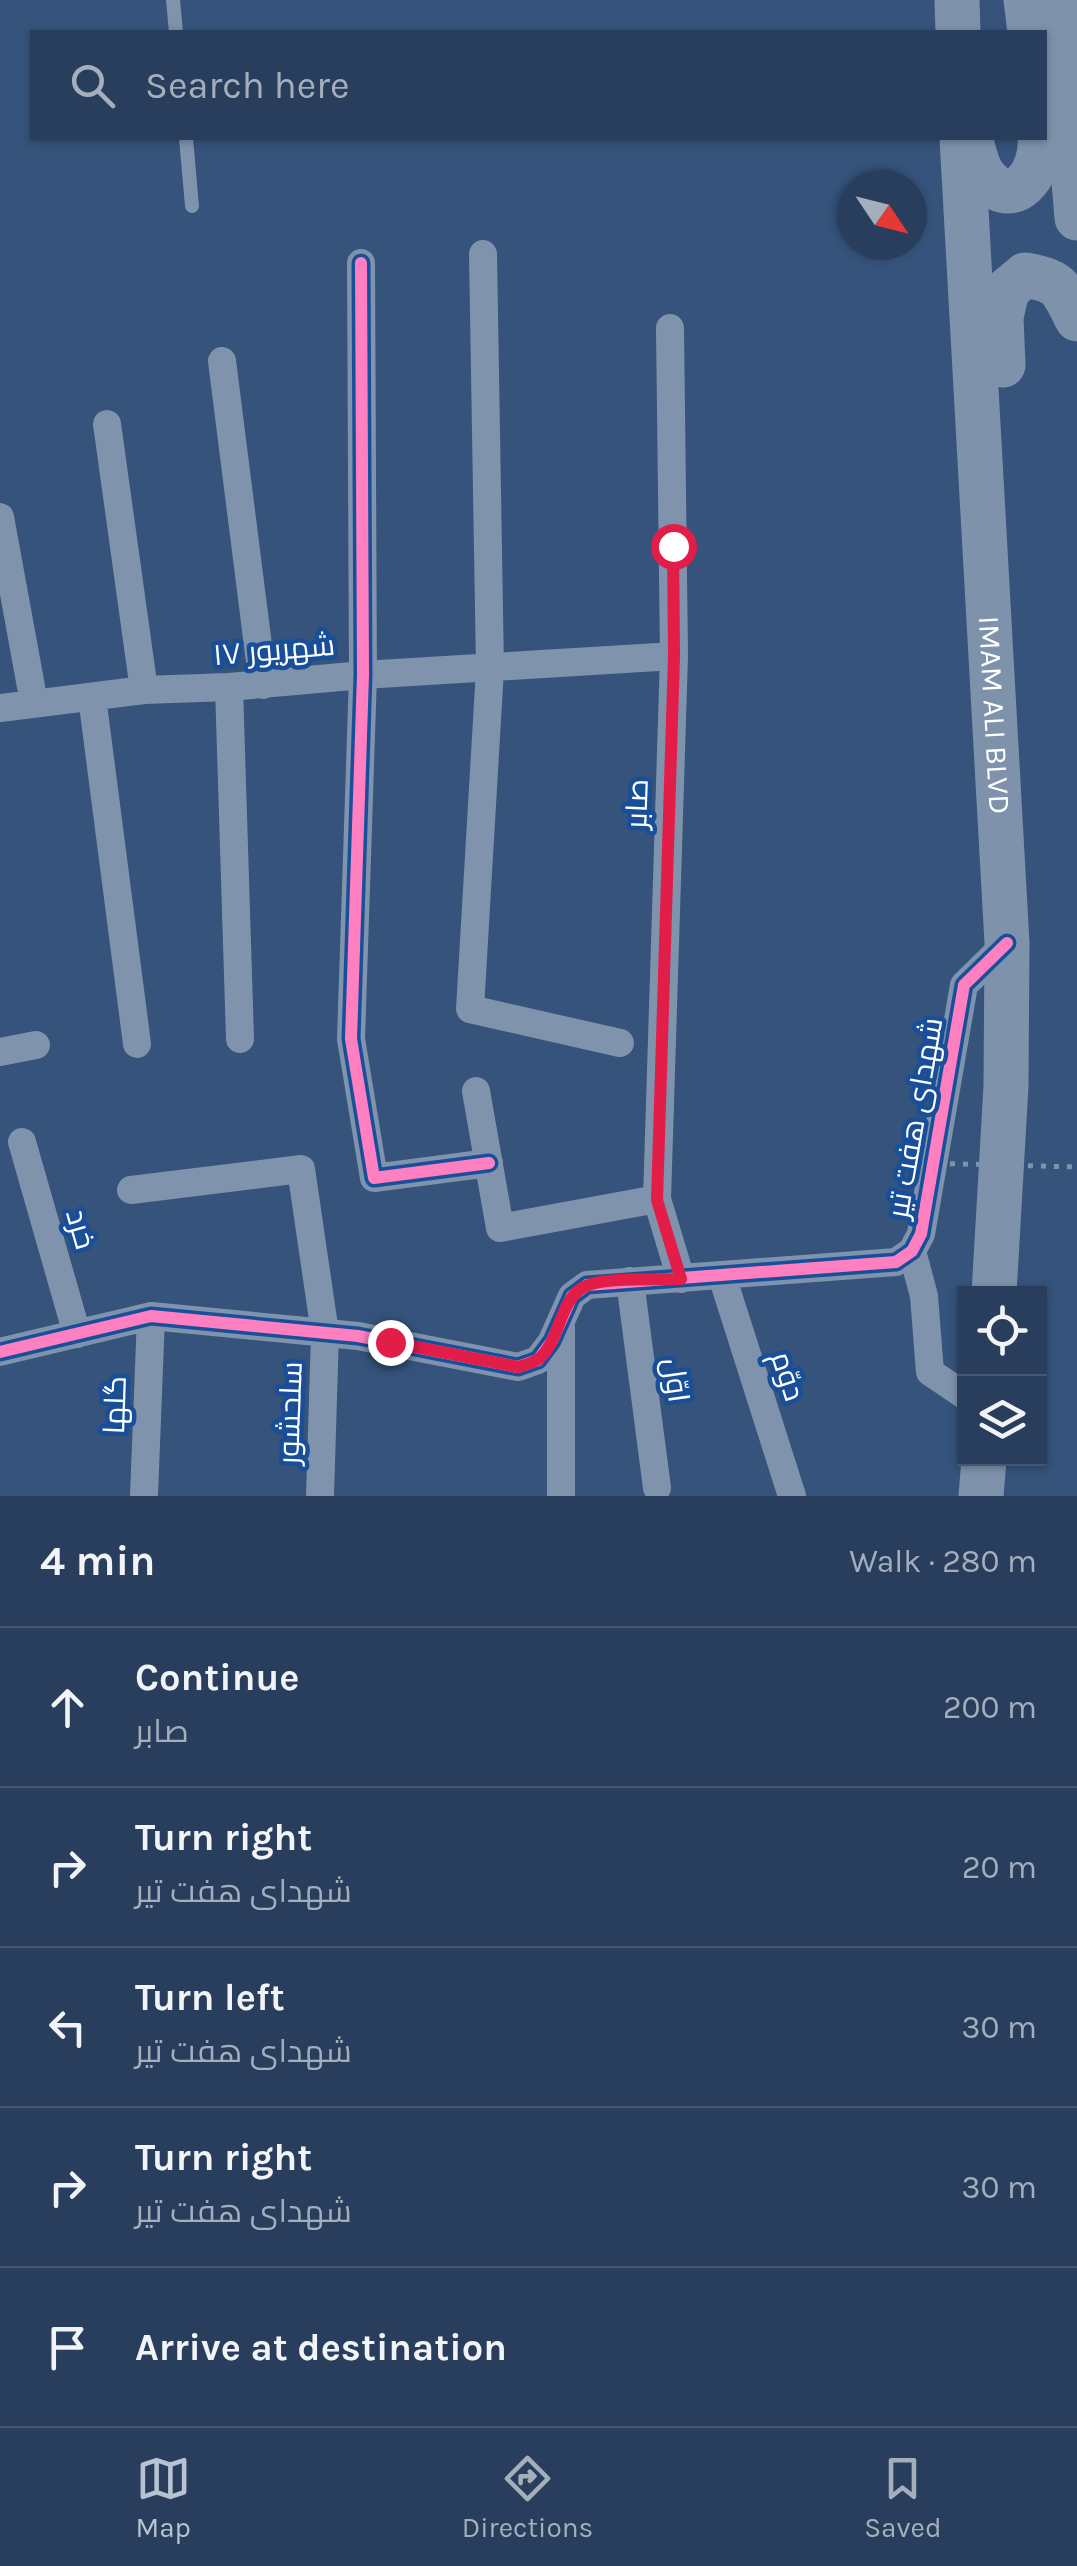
<!DOCTYPE html>
<meta charset="utf-8">
<style>
:root{--surface:#283e5c;--page:#344965;--text:#f1f3f6;--muted:#a5aebb;--line:#445772;--accent:#b8c3d1}
body{margin:0;font-family:Karla,Cairo,sans-serif;background:var(--page);color:var(--text)}
.controls{position:absolute;right:30px;bottom:30px;display:grid;overflow:hidden;border-radius:0px;box-shadow:0 2px 8px #0004}
.controls button{width:90px;height:90px;display:grid;place-items:center;padding:0;border:0;border-bottom:2px solid var(--line);background:var(--surface);color:var(--text);font:50px sans-serif}
.compass{position:absolute;left:837px;top:170px;width:90px;height:90px;border-radius:50%;background:var(--surface);box-shadow:0 2px 8px #0004;rotate:125deg}
.stop{position:absolute;width:30px;height:30px;margin:-22px;border:8px solid #e11d48;border-radius:50%;background:#fff}
.stop.end{background:#e11d48;border-color:#fff;box-shadow:0 2px 10px #0008}
.list{margin:0;padding:0;list-style:none}
h2{display:flex;justify-content:space-between;align-items:center;height:130px;margin:0;padding:0 40px;font-size:42px}
h2 small{font-size:32px;font-weight:400;color:var(--muted)}
.list li{display:grid;grid-template-columns:65px 1fr auto;gap:30px;align-items:center;box-sizing:border-box;height:160px;padding:0 40px;border-top:2px solid var(--line)}
.list b{display:block;font-size:38px;white-space:nowrap}
.list p{margin:0;font-size:32px;white-space:nowrap;color:var(--muted)}
.list em{font-size:32px;font-style:normal;color:var(--muted)}
.icon{flex:none;width:55px;height:55px;fill:none;stroke:currentColor;stroke-width:2;stroke-linecap:round;stroke-linejoin:round}
.map{position:relative;flex:none;width:1077px;height:1496px;overflow:hidden}
.search{position:absolute;background:var(--surface);box-shadow:0 2px 8px #0004;left:30px;right:30px;top:30px;height:110px;display:flex;align-items:center;gap:25px;box-sizing:border-box;padding:0 35px;border-radius:0px;color:var(--muted);font-size:38px}
.sheet{height:930px;background:var(--surface)}
nav{display:flex;justify-content:space-around;align-items:center;box-sizing:border-box;height:140px;border-top:2px solid var(--line);background:var(--surface);font-size:28px;color:var(--muted)}
nav a{display:grid;justify-items:center;gap:5px}
nav .on{color:var(--accent)}
.map>svg:first-child{display:block}
.lines{fill:none;stroke-linecap:round;stroke-linejoin:round}
.service{stroke:#7f93ad;stroke-width:14}
.minor{stroke:#7f93ad;stroke-width:28}
.trunk{stroke:#7e92ab;stroke-width:45}
.path-bridge{stroke:#7f93ad;stroke-width:5;stroke-dasharray:5 8;stroke-linecap:butt}
.cycleway-casing{stroke:#184f98;stroke-width:19}
.cycleway{stroke:#ff80c0;stroke-width:12}
.route{stroke:#e11d48;stroke-width:12}
.labels{text-anchor:middle;dominant-baseline:central;stroke-width:9;stroke-linejoin:round;paint-order:stroke}
.street-label{font-size:30px;fill:#fff;stroke:#184f98}
</style>
<div class="map">
<svg width="1077" height="1496" viewBox="0 0 1077 1496">
<rect width="100%" height="100%" fill="#35537b"/>
<g class="lines">
<path class="service" d="M173,0L176,32
M186,138L192,206"/>
<path class="minor" d="M483,254L490,669L470,1009L620,1043
M361,263L363,675L351,1039L374,1178L489,1163
M670,328L674,656L657,1199L681,1279
M222,361L263,685
M107,424L144,690
M0,517L34,703
M229,687L240,1039
M92,697L137,1044
M0,708L144,690L229,687L363,675L674,656
M0,1052L36,1045
M476,1091L500,1228L657,1199
M22,1142L77,1334
M131,1190L301,1169L325,1333L320,1496
M912,1251L924,1296L930,1372L964,1395
M722,1276L792,1496
M630,1281L657,1488
M561,1328V1496
M0,1352L151,1316L358,1336L518,1367L538,1360L552,1341L572,1296L587,1285L896,1262L912,1251L921,1234L964,985L1007,943
M144,1496L151,1316"/>
<g class="trunk">
<path d="M957,0L958,32"/>
<path d="M1026,0L1030,32"/>
<path d="M1059,0L1077,218"/>
<path id="s1" d="M962,138L1007,943L1006,1086L994,1294"/>
<path d="M970,138C974,149 976,166 984,176C1013,214 1043,172 1040,138"/>
<path d="M1003,365L1001,317L1007,290L1025,275C1060,281 1061,287 1077,319"/>
<path d="M981,1496L984,1459"/>
</g>
<path class="path-bridge" d="M924,1163L1077,1167"/>
<g class="cycleway-casing">
<path id="cycleway" d="M361,263L363,675L351,1039L374,1178L489,1163
M0,1352L151,1316L358,1336L518,1367L538,1360L552,1341L572,1296L587,1285L896,1262L912,1251L921,1234L964,985L1007,943"/>
</g>
<use href="#cycleway" class="cycleway"/>
</g>
<g class="lines">
<path class="route" d="M390,1342L518,1367C525,1365 534,1363 540,1358C561,1339 559,1298 586,1286C606,1277 658,1280 681,1279L657,1200L674,656L673,546"/>
</g>
<g class="labels">
<g class="street-label">
<text transform="translate(274 650) rotate(-5)">۱۷ شهریور</text>
<text stroke="none"><textPath href="#s1" startOffset="578">IMAM ALI BLVD</textPath></text>
<text transform="translate(637 804) rotate(-88)">صابر</text>
<text transform="translate(915 1118) rotate(-80)">شهدای هفت تیر</text>
<text transform="translate(81 1229) rotate(74)">خرد</text>
<text transform="translate(788 1376) rotate(72)">دوّم</text>
<text transform="translate(676 1380) rotate(82)">اوّل</text>
<text transform="translate(115 1405) rotate(-88)">گلها</text>
<text transform="translate(290 1413) rotate(-88)">سلحشور</text>
</g>
</g>
</svg>
<div class="controls">
<button><svg class="icon" aria-label="locate" viewBox="0 0 24 24"><circle cx="12" cy="12" r="6"/><path d="M12 2v4M12 18v4M2 12h4M18 12h4"/></svg></button>
<button><svg class="icon" aria-label="layers" viewBox="0 0 24 24"><path d="M12 4l9 5-9 5-9-5zM3 14l9 5 9-5"/></svg></button>
</div>
<svg class="compass" viewBox="-18 -18 36 36"><path d="M0-13l5 13h-10z" fill="#e53935"/><path d="M0 13l5-13h-10z" fill="#a5aebb"/></svg>
<div class="stop" style="left:673px;top:546px"></div>
<div class="stop end" style="left:390px;top:1342px"></div>
<div class="search"><svg class="icon" aria-label="search" viewBox="0 0 24 24"><circle cx="10" cy="10" r="6"/><path d="M15 15l6 6"/></svg>Search here</div>
</div>
<section class="sheet">
<h2>4 min<small>Walk · 280 m</small></h2>
<ul class="list">
<li><svg class="icon" aria-label="ahead" viewBox="0 0 24 24"><path d="M12 20V5M6 11l6-6 6 6"/></svg><div><b>Continue</b><p>صابر</p></div><em>200 m</em></li>
<li><svg class="icon" aria-label="right" viewBox="0 0 24 24"><path d="M7 20v-9h11M14 6l5 5-5 5"/></svg><div><b>Turn right</b><p>شهدای هفت تیر</p></div><em>20 m</em></li>
<li><svg class="icon" aria-label="left" viewBox="0 0 24 24"><path d="M17 20v-9H6M10 6l-5 5 5 5"/></svg><div><b>Turn left</b><p>شهدای هفت تیر</p></div><em>30 m</em></li>
<li><svg class="icon" aria-label="right" viewBox="0 0 24 24"><path d="M7 20v-9h11M14 6l5 5-5 5"/></svg><div><b>Turn right</b><p>شهدای هفت تیر</p></div><em>30 m</em></li>
<li><svg class="icon" aria-label="arrive" viewBox="0 0 24 24"><path d="M6 21V4h12l-3 4 3 4H6"/></svg><div><b>Arrive at destination</b></div></li>
</ul>
</section>
<nav>
<a class="on"><svg class="icon" aria-label="map" viewBox="0 0 24 24"><path d="M3 6l6-2 6 2 6-2v14l-6 2-6-2-6 2zM9 4v14M15 6v14"/></svg>Map</a>
<a><svg class="icon" aria-label="directions" viewBox="0 0 24 24"><path d="M12 3l9 9-9 9-9-9zM9 14v-3h6M13 9l2 2-2 2"/></svg>Directions</a>
<a><svg class="icon" aria-label="saved" viewBox="0 0 24 24"><path d="M7 4h10v16l-5-4-5 4z"/></svg>Saved</a>
</nav>
